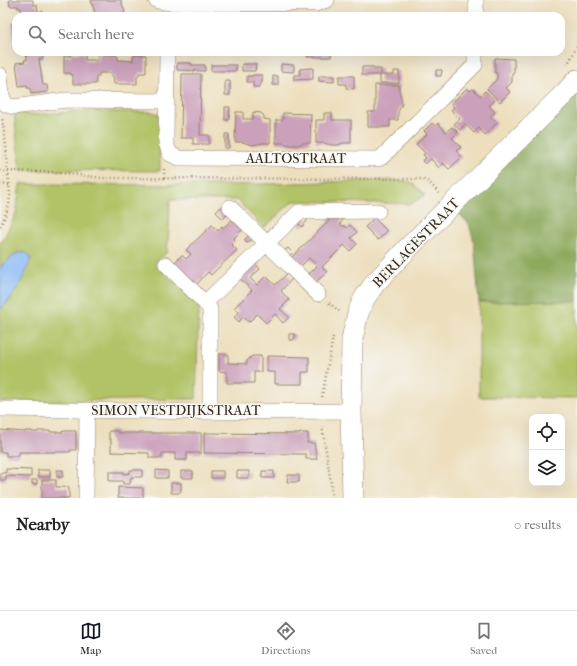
<!DOCTYPE html>
<style>
:root{--surface:#fff;--page:#f2f2f2;--text:#222;--muted:#767676;--line:#e0e0e0;--accent:#111827}
body{margin:0;font-family:"IM FELL French Canon",serif;background:var(--page);color:var(--text)}
.controls{position:absolute;right:12px;bottom:12px;display:grid;overflow:hidden;border-radius:8px;box-shadow:0 4px 16px #0002}
.controls button{width:36px;height:36px;display:grid;place-items:center;padding:0;border:0;border-bottom:1px solid var(--line);background:var(--surface);color:var(--text);font:20px sans-serif}
.list{margin:0;padding:0;list-style:none}
h2{display:flex;justify-content:space-between;align-items:center;height:52px;margin:0;padding:0 16px;font-size:17px}
h2 small{font-size:13px;font-weight:400;color:var(--muted)}
.icon{flex:none;width:22px;height:22px;fill:none;stroke:currentColor;stroke-width:2;stroke-linecap:round;stroke-linejoin:round}
.map{position:relative;flex:none;width:577px;height:498px;overflow:hidden}
.search{position:absolute;background:var(--surface);box-shadow:0 4px 16px #0002;left:12px;right:12px;top:12px;height:44px;display:flex;align-items:center;gap:10px;box-sizing:border-box;padding:0 14px;border-radius:12px;color:var(--muted);font-size:15px}
.sheet{height:112px;background:var(--surface)}
nav{display:flex;justify-content:space-around;align-items:center;box-sizing:border-box;height:56px;border-top:1px solid var(--line);background:var(--surface);font-size:11px;color:var(--muted)}
nav a{display:grid;justify-items:center;gap:2px}
nav .on{color:var(--accent)}
.map>svg:first-child{display:block}
.green{fill:#b1c366;stroke:#767642}
.forest{fill:#8ca95b;stroke:#646a3c}
.water{fill:#8bbbf6;stroke:#63728a}
.building{fill:#caa0bb}
.lines{fill:none;stroke-linecap:round;stroke-linejoin:round}
.street-casing{stroke:#94846e;stroke-width:16}
.secondary-casing{stroke:#94846e;stroke-width:22}
.path{stroke:#94846e;stroke-width:2.5;stroke-dasharray:1 3;stroke-linecap:butt}
.street{stroke:#fff;stroke-width:15}
.secondary{stroke:#fff;stroke-width:21}
.labels{text-anchor:middle;dominant-baseline:central;stroke-width:3;stroke-linejoin:round;paint-order:stroke}
.street-label{font-size:14px;fill:#3b2a1e;stroke:#f6f6f2}
</style>
<div class="map">
<svg width="577" height="498" viewBox="0 0 577 498">
<rect width="100%" height="100%" fill="#f6f6f2"/>
<filter id="ink" filterUnits="userSpaceOnUse"><feTurbulence type="fractalNoise" baseFrequency=".025" numOctaves="2"/><feDisplacementMap in="SourceGraphic" scale="8" xChannelSelector="R" yChannelSelector="G"/><feConvolveMatrix kernelMatrix="1 2 1 2 8 2 1 2 1" color-interpolation-filters="sRGB"/></filter>
<filter id="wash" filterUnits="userSpaceOnUse"><feTurbulence type="fractalNoise" baseFrequency=".012" numOctaves="4" result="noise"/><feDisplacementMap in="SourceGraphic" scale="16" xChannelSelector="R" yChannelSelector="G"/><feGaussianBlur stdDeviation="0.9" result="paint"/><feColorMatrix in="noise" values="0 0 0 0 0 0 0 0 0 0 0 0 0 0 0 0 0 1.4 0 .05"/><feComposite in="paint" operator="in"/></filter>
<g filter="url(#wash)">
<rect width="100%" height="100%" fill="#eddfbd"/>
<path class="green" d="M80,111L152,112L159,114L160,171L20,170L14,112L31,115Z
M394,180L411,182L425,195L411,204L293,201L264,228L237,200H170L169,230L167,252L154,264L199,305L196,399L0,402V310L11,299L17,253L0,267V243L3,240L16,214L20,184L227,185Z
M577,301V398L479,397V302Z"/>
<path class="forest" d="M577,87V301L479,302L474,241L469,224L456,211Z"/>
<path class="water" d="M26,252L31,258C24,279 15,294 0,310V267L17,253Z"/>
<g id="blocks">
<path class="building" d="M9,0H33V5H37L38,12L43,11V16H22L21,8H18V6H10Z
M91,0H121L125,13L113,16H96Z
M12,23H16V46H14Z
M26,52H43V59H39L43,85H47L48,92L31,94L30,88H27V85L19,86L16,63L25,62L24,60H27Z
M307,52H331V57H307Z
M71,53H85V60H98V53H105V55H116L118,57V60L133,61V57L135,55H146V73H139V76H137V84H114L113,76H111V73H99V76H96V84H73V75H71V73H64V56H71Z
M495,58L514,59V73H512V82L506,88L510,92L500,102L487,89L497,79V73H495Z
M177,63H191V65H205V71L177,70Z
M242,64H256L255,71H242Z
M281,64L294,65V72L281,71Z
M211,65H236V71H211Z
M362,67H374V69H381V75H394V71H399V83H380V75H362Z
M313,68V79L294,80V75H300V69Z
M436,70H442L441,76H436Z
M182,74H201L200,135H209V144H193V138H181Z
M253,75H262V82L259,87H253V82H247V76H253Z
M273,76H278V85H273Z
M319,76H334V82L319,81Z
M339,76H354V89L346,88V84H339Z
M225,81H230V95H225Z
M375,85H399V92L401,98L402,104L398,112V120H390V127H368V112H375Z
M467,88L470,91L473,89L480,96L485,91L495,100L489,106L495,112L490,117L497,123L485,135L479,128L474,133L465,124L460,130L454,124L460,119L451,110L454,107L451,104Z
M225,107H230L229,120H225Z
M236,112H243V119H253V112L261,113L264,116V119L270,120V143H263L253,145L242,142H235Z
M283,113L311,114L310,143H303L298,145H291L283,143H276V120H283Z
M324,113H332V120H351V143H343L338,145H332L323,143H316V120H324Z
M432,123L435,126L438,123L446,132L452,127L458,132L452,138L461,147L456,151L462,157L449,169L443,163L439,168L431,159L425,164L422,161L426,158L423,155L425,153L416,144L427,134L424,131Z
M225,134H229V148H225Z
M221,207L228,214L223,219L216,212Z
M329,216H342V221L340,224L342,226H345L347,228L350,225L357,232L351,238L357,244L350,251L344,245L322,267L327,272L315,283L308,275L317,266L309,258L300,267L291,258L329,221Z
M303,217H307V221L302,227L298,223Z
M374,218L387,231L378,240L365,227Z
M232,220L242,230L234,238L235,240L231,244L237,250L211,275L208,272L207,273L195,286L173,264L182,255L186,259L191,254L186,250L212,225L218,231L222,226L223,228Z
M250,235L252,239L247,243L244,240Z
M288,248L293,253L289,256L284,251Z
M255,263L260,269L250,278L257,285L266,276L275,285L287,274L292,279L281,291L289,300L280,309L289,317L283,323L275,314L266,323L257,314L249,322L243,317L239,322L234,317L239,312L234,308L252,290L240,279Z
M289,334H295V337L293,340H289Z
M219,354H228V363L247,364V361L252,356H261V372H254V383H227V372L219,371Z
M267,356L309,357V372H302V384H275V372H267Z
M0,430L25,432V431H32V432H38V431H51V432H63V431H76V450H70V452H19V456H6V452H0Z
M109,431H118V433H201V453H187V460H175V453H162V458H149V453L111,452V439H109Z
M204,433L300,434V433H308V441H307V443H314L317,459H306V454L204,453Z
M6,469L31,470V477L6,476V480H0V473H6Z
M38,470H50V477H38Z
M57,470H63V477H57Z
M130,470H142V477H131L130,484H123V481H109V472H124L123,474L130,473Z
M156,470L168,471V478H156Z
M181,471H193V478H181Z
M211,471H223V478H211Z
M237,471H249V478H237Z
M262,471H274V478H262Z
M288,475H299V482H287Z
M32,480H37V484H32Z
M42,480H56V487H69V498H42Z
M171,483H181V491L179,493H171Z
M118,487L143,488V498H118Z"/>
</g>
</g>
<g filter="url(#ink)">
<use href="#blocks" fill-opacity="0" stroke="#94846e" stroke-width="1"/>
<g class="lines">
<g class="street-casing">
<path id="street" d="M156,0L158,1L168,3L316,4L327,0
M476,16V0
M167,52L166,143L170,154L179,158L378,159L382,157L475,65V52
M0,75L2,95L5,104L13,107L66,100L167,101
M230,207L318,294
M166,264L205,303
M0,409L210,412L351,411
M210,412V309L205,303L299,212L378,211
M86,498L87,410"/>
</g>
<g class="secondary-casing">
<path id="secondary" d="M353,498L351,411L352,339L358,313L364,299L375,283L411,245L566,92L577,80"/>
</g>
<path class="path" d="M567,65L571,58L577,46
M0,171L53,172L103,178L421,179L429,182L440,194
M164,178V166
M0,184L10,185
M0,226L3,221L9,205L10,195L6,146L2,118
M329,303L339,311
M322,397L333,337
M322,426L331,483L332,498"/>
<use href="#street" class="street"/>
<use href="#secondary" class="secondary"/>
</g>
</g>
<g class="labels">
<g class="street-label">
<text x="296" y="158">AALTOSTRAAT</text>
<text transform="translate(416 243) rotate(-46)">BERLAGESTRAAT</text>
<text x="176" y="410">SIMON VESTDIJKSTRAAT</text>
</g>
</g>
</svg>
<div class="controls">
<button><svg class="icon" aria-label="locate" viewBox="0 0 24 24"><circle cx="12" cy="12" r="6"/><path d="M12 2v4M12 18v4M2 12h4M18 12h4"/></svg></button>
<button><svg class="icon" aria-label="layers" viewBox="0 0 24 24"><path d="M12 4l9 5-9 5-9-5zM3 14l9 5 9-5"/></svg></button>
</div>
<div class="search"><svg class="icon" aria-label="search" viewBox="0 0 24 24"><circle cx="10" cy="10" r="6"/><path d="M15 15l6 6"/></svg>Search here</div>
</div>
<section class="sheet">
<h2>Nearby<small>0 results</small></h2>
<ul class="list">
</ul>
</section>
<nav>
<a class="on"><svg class="icon" aria-label="map" viewBox="0 0 24 24"><path d="M3 6l6-2 6 2 6-2v14l-6 2-6-2-6 2zM9 4v14M15 6v14"/></svg>Map</a>
<a><svg class="icon" aria-label="directions" viewBox="0 0 24 24"><path d="M12 3l9 9-9 9-9-9zM9 14v-3h6M13 9l2 2-2 2"/></svg>Directions</a>
<a><svg class="icon" aria-label="saved" viewBox="0 0 24 24"><path d="M7 4h10v16l-5-4-5 4z"/></svg>Saved</a>
</nav>
